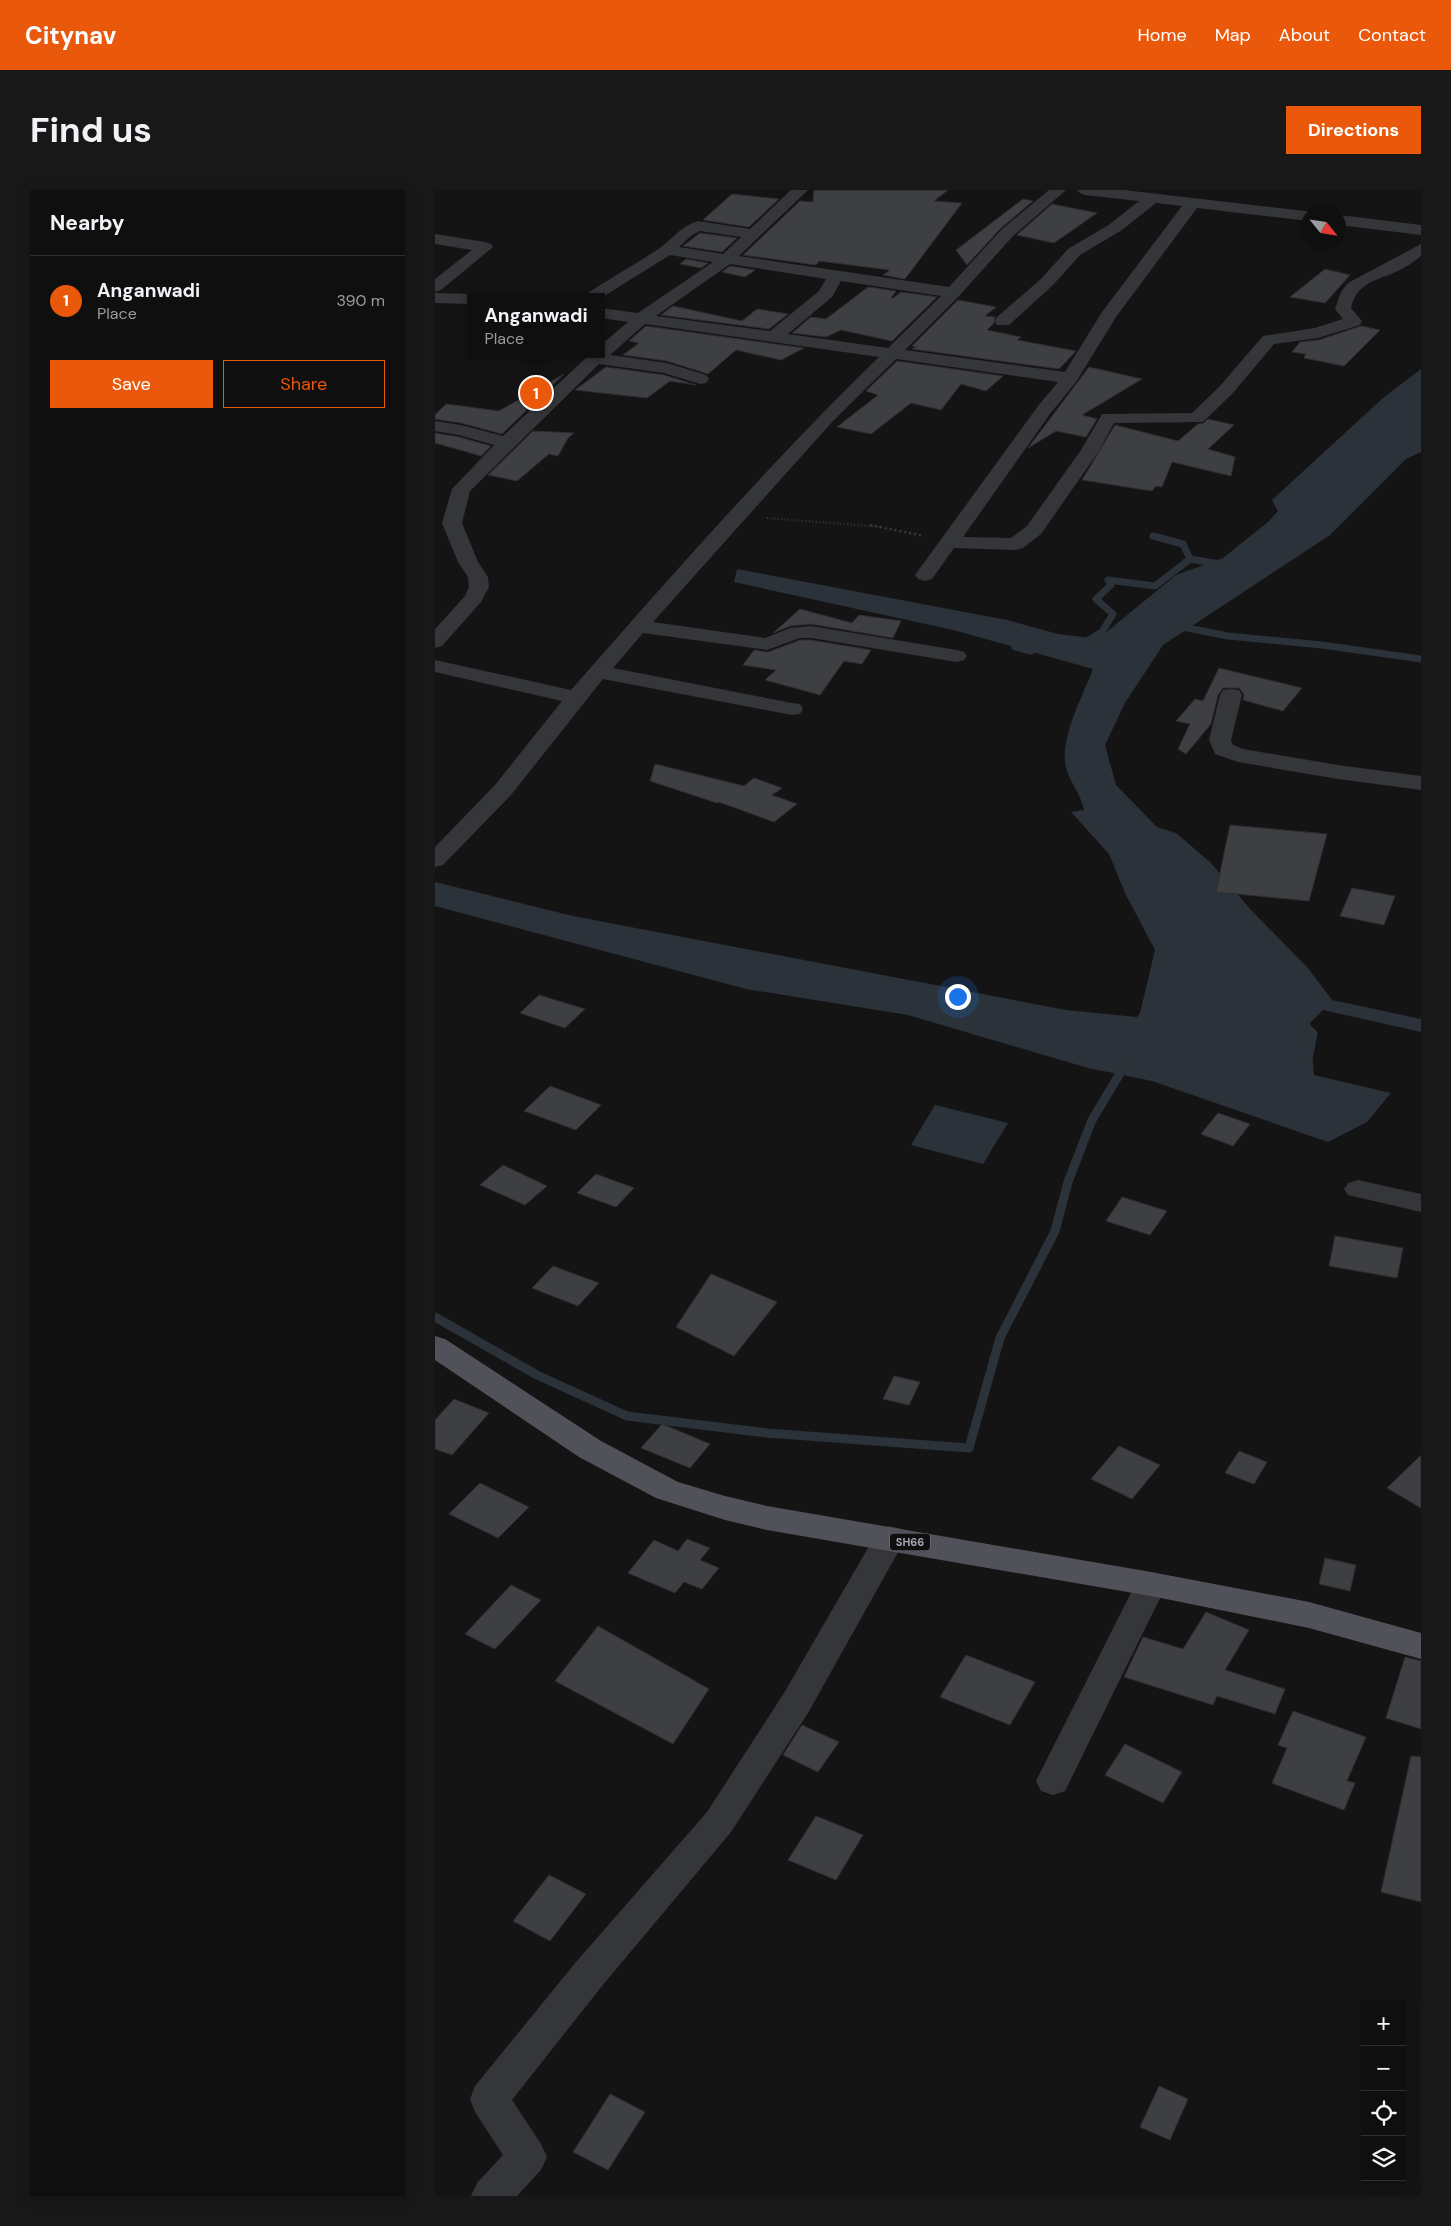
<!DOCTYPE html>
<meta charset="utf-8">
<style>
:root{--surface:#0f0f10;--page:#181819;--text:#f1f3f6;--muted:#9b9c9f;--line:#2f2f30;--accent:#ea580c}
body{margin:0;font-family:"DM Sans",sans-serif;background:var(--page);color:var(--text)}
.controls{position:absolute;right:15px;bottom:15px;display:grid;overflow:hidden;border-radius:0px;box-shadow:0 2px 12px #0003}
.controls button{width:45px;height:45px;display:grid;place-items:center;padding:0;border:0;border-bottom:1px solid var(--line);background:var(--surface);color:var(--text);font:25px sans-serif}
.compass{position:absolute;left:866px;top:15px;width:45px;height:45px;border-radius:50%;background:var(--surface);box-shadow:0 2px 12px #0003;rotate:120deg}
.you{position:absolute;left:522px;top:806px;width:18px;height:18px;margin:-12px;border:4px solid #fff;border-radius:50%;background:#1a73e8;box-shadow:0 0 0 8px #1a73e833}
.badge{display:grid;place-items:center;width:32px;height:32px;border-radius:50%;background:var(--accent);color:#fff;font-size:16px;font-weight:700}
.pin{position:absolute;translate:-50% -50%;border:2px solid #fff;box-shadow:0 1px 5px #0006}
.popup{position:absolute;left:32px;top:103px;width:138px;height:65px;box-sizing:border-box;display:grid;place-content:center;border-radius:0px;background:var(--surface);filter:drop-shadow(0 1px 4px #0005);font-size:16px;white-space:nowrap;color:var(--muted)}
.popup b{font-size:19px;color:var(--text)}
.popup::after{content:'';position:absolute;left:50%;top:100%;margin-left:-10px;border:10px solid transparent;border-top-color:var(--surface)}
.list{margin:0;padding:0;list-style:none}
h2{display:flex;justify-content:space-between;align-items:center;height:65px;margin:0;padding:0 20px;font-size:21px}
h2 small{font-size:16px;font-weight:400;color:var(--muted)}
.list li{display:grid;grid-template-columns:32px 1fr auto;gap:15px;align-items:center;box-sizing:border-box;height:90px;padding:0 20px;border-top:1px solid var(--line)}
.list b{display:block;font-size:19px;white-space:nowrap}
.list p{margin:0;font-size:16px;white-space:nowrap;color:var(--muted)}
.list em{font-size:16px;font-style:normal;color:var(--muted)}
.actions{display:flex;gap:10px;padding:15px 20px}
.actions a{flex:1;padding:11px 0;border:1px solid var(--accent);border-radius:0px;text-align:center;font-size:18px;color:var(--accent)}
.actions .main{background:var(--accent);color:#fff}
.icon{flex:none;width:28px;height:28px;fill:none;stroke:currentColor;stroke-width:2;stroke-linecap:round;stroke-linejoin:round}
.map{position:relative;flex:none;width:986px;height:2006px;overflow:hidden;border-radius:0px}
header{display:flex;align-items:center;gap:30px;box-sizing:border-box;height:70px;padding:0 25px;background:var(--accent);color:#fff}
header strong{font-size:24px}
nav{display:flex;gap:28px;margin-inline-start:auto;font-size:18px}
.intro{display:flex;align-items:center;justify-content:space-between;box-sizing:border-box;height:120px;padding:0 30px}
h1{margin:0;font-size:35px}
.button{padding:12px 22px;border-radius:0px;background:var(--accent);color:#fff;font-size:18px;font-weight:700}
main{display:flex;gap:30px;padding:0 30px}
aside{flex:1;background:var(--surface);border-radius:0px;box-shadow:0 2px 12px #0003}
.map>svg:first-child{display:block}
.water{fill:#2b3239}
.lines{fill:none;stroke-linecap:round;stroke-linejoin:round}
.stream-far1{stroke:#2b3239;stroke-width:7}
.stream{stroke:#2b3239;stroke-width:9}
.building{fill:#3e3f42;stroke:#2e2e31}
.path-far1{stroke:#3b3c41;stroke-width:2;stroke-dasharray:1 2.5;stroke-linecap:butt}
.path{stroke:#3b3c41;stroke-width:2.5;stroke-dasharray:2 3;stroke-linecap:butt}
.minor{fill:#35363a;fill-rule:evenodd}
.major{fill:#515259;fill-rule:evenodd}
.labels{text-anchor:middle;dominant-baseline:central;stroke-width:5;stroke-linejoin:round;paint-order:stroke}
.shield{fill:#0f0f10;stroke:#797c84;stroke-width:1}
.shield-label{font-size:11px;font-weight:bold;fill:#a6aab5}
</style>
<header>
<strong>Citynav</strong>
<nav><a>Home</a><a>Map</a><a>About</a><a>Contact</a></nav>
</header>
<div class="intro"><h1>Find us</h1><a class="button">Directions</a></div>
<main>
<aside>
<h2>Nearby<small></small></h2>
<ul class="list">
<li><span class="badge">1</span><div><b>Anganwadi</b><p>Place</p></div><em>390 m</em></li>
</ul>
<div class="actions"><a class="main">Save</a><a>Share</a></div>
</aside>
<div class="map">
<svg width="986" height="2006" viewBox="0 0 986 2006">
<rect width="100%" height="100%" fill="#141415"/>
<path class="water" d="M986,179V262L971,269L895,345L728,455L690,513L670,555L681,595L722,637L741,643L775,672L816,720L872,777L897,810L986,829V842L888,820L875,833L879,885L956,903L932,932L893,952L717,891L653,878L473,825L311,799L0,716V692L138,726L631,820L702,827L705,823L720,760L691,705L674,664L636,622L649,620C646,605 637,595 632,581C622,552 648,506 658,479L518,440L299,392L302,379L572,430L623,444L663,449L741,385L788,368L833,332L843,321L837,310L948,208Z
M500,915L573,933L548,974L476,955Z"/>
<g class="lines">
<path class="stream-far1" d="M718,346L748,354L755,369L785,374
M742,436L793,446L887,455L986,469
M646,455L667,442L678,424L661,409L676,395L673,390L720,396L755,369
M580,457L596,461"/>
<path class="stream" d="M868,834L878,844L874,864
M0,1127L102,1185L192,1226L332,1243L534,1258L565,1148L620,1041L633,992L657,930L690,875"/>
</g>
<path class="building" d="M379,0H513L499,11L527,13L470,89L448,85L455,80L384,71L381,75L308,65L365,11L378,12Z
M297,4L344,9L314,37L268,30Z
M588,9L598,11L565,39L532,75L521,60Z
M617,14L662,23L619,53L582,45Z
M265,43L302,48L287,62L248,56Z
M251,69L273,73L266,78L245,74Z
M295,76L320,80L310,87L287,82Z
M890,79L915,85L890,113L855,107Z
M433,97L461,101L456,108L457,109L466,102L502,107L457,151L406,140L391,147L357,143L376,127L391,129Z
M523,110L561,117L550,126L560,127L559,133L552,140L586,147L582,150L641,161L624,179L477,159L481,157L477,156Z
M238,116L307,131L322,119L353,124L334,139L226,125Z
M211,136L369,158L346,170L301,160L273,184L232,171L188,165L204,153L194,151Z
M926,136L945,140L909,176L869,168L871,164L857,162L865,152L884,150Z
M462,171L568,186L551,201L526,194L506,220L476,213L436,244L402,237L443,205L431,201Z
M171,177L229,185L261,195L235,191L212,208L140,200Z
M654,177L707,189L647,225L662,229L651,247L621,241L593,258Z
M129,184L67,244L26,233L0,229V225L11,214L64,221Z
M773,229L799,235L773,259L800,267L796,286L737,272L727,297L721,296L717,301L647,290L680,235L743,251L763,234L769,233Z
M98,241L139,243L133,248L123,266L114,264L82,291L53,285Z
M0,243L24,247L56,256L46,266L0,253Z
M365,419L417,433L424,425L466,431L458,448L376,434L355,436L338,443Z
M365,450H376L436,460L427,474L409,471L385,505L330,490L341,480L308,475L319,460L333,462Z
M784,478L867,498L848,521L808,510L809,504L804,498H788L783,505L776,534L751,564L743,559L755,534L741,531L760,509L768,511Z
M220,574L309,596L319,588L347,598L337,605L362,614L339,632L284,612L282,613L215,591Z
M795,635L892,644L874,711L781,702Z
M917,698L960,706L949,735L905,726Z
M104,805L150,819L130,838L85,823Z
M115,896L166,915L141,940L89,921Z
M783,923L815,934L798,956L766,944Z
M68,975L112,996L90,1015L45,995Z
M161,984L199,998L181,1017L142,1003Z
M687,1007L732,1021L715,1045L671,1031Z
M900,1046L968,1058L962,1088L894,1076Z
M118,1076L164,1093L143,1116L97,1098Z
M276,1084L342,1112L299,1166L241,1137Z
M459,1186L485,1192L474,1215L448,1209Z
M19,1209L54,1223L17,1265L0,1259V1230Z
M227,1234L275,1254L255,1278L206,1258Z
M684,1256L725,1275L697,1309L656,1289Z
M804,1261L832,1272L819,1294L790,1283Z
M986,1265V1318L952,1298Z
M45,1293L94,1317L63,1348L14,1324Z
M252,1349L275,1358L265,1370L284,1378L267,1399L249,1392L240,1403L193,1383L219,1350L243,1361Z
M890,1368L921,1375L915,1401L884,1394Z
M76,1395L106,1410L60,1459L30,1444Z
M771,1422L814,1440L790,1480L850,1499L840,1524L782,1506L778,1515L689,1487L708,1447L748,1459Z
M163,1436L274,1499L238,1554L120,1491Z
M531,1465L600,1492L575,1535L505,1507Z
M970,1467L986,1471V1539L951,1528Z
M858,1521L931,1547L912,1591L920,1593L909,1620L837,1593L852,1558L843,1555Z
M367,1535L404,1552L383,1582L348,1565Z
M690,1554L747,1582L728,1613L670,1585Z
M976,1566L986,1567V1712L946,1702Z
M381,1626L428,1645L401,1690L353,1670Z
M114,1685L151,1704L115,1751L78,1731Z
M724,1896L753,1909L735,1950L705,1937Z
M175,1904L210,1922L173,1980L138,1962Z"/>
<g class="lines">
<path class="path-far1" d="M332,328L447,337"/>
<path class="path" d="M435,335L489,346"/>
<path class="minor" d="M356,0H373L304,66L514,97L566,40L614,0H631L578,46L524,106L470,160L630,182L667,122L747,16L721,13L687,40L645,65L618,95L574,135H562L560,131L562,127L606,89L633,59L675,34L704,11L650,5L645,3L642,0H689L879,22H874V31L762,18L681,127L641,192L615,224L528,347L576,348L592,336L646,260L667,224L757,223L785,196L828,146L880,138L908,129L900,119L906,102L913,93L986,54V66C979,72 971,77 963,81C941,91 922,92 916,118L927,131L925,135L883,148L839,154L797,204L768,232L679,233L664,261L606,344L588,358L581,360L519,358L497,389L490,391L483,389L480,385L603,216L623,192L461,169L398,231L218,432L330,448L355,438L376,436L522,460L529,462L532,466L529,470L522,472L376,448H365L332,460L208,443L178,478L357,513L365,514L368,519L365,524L357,525L168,489L76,605L8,675L0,677V657L60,595L127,511L0,482V470L136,500C235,387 336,272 444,167L210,134L175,165L232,173L271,185L274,189L271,193L265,194L229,183L164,174L35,301L27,333L43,372L53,387L54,397L46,412L7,456L0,458V439L30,406L34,397L33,387L23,372L7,333L17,299L59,255L24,245L0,241V231L26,235L68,246L155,164H166V155L193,132L166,128V118L203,123L278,72L235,65L166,108V107H149L151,104C176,88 201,74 225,58C238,48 246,36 263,31L315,39ZM265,41L306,47L288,64L244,57L257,45ZM295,74L391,89L384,101L335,141L221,126ZM406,91L506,106L453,158L353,144L397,107Z
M904,25L986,35V45L904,35Z
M0,44L50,52L56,54L58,57L6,100L0,102V89L37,60L0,54Z
M0,103L36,104L43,107H36V114L0,113Z
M796,499L804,500L807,505L796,550L798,555L808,559L903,575L986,586V600L903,589L803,572L780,564L774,550L785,505L788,500Z
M923,990L986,1004V1022L913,1005L909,999L913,993Z
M455,1336L466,1339L471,1348L373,1523L296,1642L167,1796L77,1910L106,1954L112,1967L106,1980L82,2006H36L42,1993L68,1965L40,1922L35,1909L40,1896L141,1772L272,1622L349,1503L444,1339Z
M716,1382L727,1385L732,1394L630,1601L618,1605L606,1601L601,1591L606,1581L705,1385Z"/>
<path class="major" d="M0,1146L10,1149L166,1251L243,1292L290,1306L332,1316L716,1382L874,1412L986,1443V1469L874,1438L716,1406L332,1340L290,1330L221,1308L144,1267L0,1170Z"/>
</g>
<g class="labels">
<rect class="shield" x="455" y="1343.5" width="40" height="17" rx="4"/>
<g class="shield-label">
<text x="475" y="1352">SH66</text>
</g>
</g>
</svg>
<div class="controls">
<button>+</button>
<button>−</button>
<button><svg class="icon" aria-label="locate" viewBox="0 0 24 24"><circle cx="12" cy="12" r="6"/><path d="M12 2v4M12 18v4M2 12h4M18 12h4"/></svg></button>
<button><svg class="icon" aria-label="layers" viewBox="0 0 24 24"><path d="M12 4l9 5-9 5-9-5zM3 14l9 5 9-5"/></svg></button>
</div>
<svg class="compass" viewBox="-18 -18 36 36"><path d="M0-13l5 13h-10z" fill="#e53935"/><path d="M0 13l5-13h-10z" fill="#9b9c9f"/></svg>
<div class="you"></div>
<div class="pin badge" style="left:101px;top:203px">1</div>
<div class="popup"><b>Anganwadi</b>Place</div>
</div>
</main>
